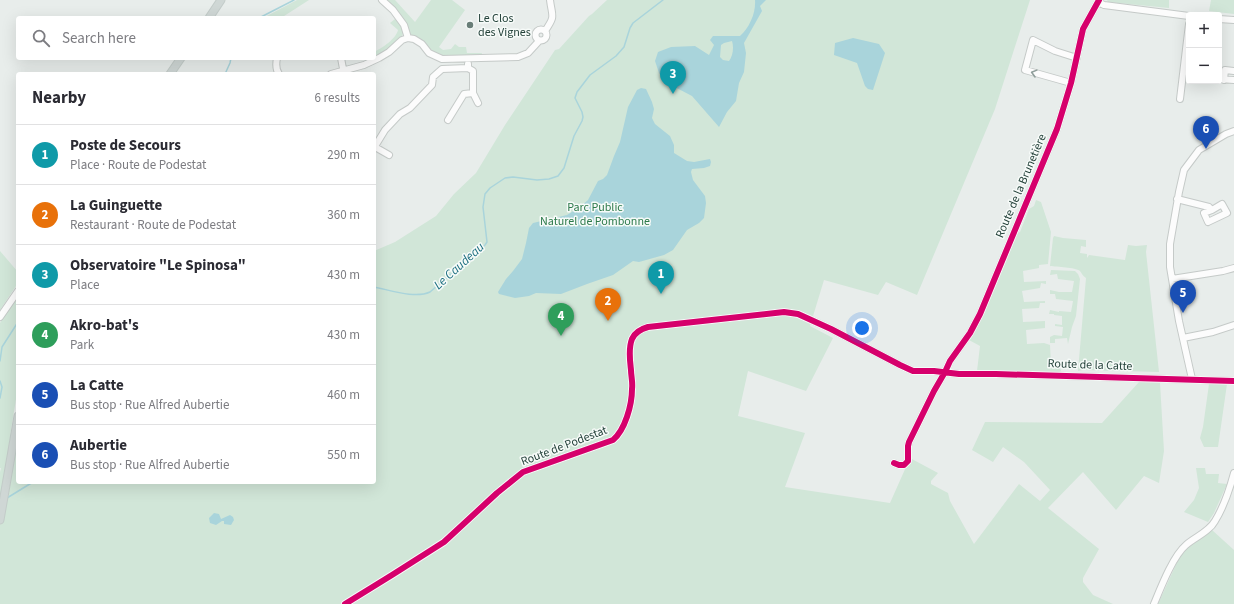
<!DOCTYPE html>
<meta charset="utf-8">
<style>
:root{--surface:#fff;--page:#f7f7f7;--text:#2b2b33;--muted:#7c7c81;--line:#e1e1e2;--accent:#697e78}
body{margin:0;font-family:"Source Sans 3",sans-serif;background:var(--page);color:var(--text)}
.controls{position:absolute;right:12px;top:12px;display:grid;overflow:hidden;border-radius:4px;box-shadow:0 4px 16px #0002}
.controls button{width:36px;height:36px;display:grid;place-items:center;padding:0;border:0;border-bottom:1px solid var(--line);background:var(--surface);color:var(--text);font:20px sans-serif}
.you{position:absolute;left:862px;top:328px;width:14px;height:14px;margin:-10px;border:3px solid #fff;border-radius:50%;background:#1a73e8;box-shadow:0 0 0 6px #1a73e833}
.badge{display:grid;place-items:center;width:26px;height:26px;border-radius:50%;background:var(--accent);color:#fff;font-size:13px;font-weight:700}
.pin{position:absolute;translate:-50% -33px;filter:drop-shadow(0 1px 2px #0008)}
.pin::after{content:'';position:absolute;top:21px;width:14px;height:12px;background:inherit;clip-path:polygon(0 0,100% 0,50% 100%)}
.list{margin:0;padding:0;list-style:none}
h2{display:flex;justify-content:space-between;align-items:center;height:52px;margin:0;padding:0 16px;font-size:17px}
h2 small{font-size:13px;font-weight:400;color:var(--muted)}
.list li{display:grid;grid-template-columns:26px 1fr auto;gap:12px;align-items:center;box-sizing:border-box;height:60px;padding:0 16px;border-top:1px solid var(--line)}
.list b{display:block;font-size:15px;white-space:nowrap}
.list p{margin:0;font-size:13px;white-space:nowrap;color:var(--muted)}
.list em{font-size:13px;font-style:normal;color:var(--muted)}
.icon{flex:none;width:22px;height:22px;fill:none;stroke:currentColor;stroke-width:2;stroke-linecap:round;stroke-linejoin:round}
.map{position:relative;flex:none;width:1234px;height:604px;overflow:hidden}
.search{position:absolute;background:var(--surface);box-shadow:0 4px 16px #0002;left:16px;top:16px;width:360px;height:44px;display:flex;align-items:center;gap:10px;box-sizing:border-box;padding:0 14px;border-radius:4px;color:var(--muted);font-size:15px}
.panel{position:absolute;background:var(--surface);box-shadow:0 4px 16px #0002;left:16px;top:72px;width:360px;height:412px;border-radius:4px}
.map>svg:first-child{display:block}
.green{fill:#d1e6d8}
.water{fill:#a9d4db;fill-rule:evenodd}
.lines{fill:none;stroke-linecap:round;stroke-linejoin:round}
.stream{stroke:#a9d4db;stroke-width:1.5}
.minor-casing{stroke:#c5cac8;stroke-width:8}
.major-casing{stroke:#c3ccc9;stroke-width:9}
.minor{stroke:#fcfcfc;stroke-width:6}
.major{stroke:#cfd7d5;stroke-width:7}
.cycleway-casing{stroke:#f7fbf9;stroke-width:8}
.cycleway{stroke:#d6006c;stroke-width:6}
.oneway{stroke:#909f9b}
.poi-dot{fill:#697e78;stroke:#f7fbf9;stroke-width:1.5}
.labels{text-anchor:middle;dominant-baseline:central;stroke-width:3;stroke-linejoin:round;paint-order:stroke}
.poi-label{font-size:12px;fill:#24423a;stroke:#f7fbf9;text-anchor:start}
.street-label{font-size:12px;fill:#24423a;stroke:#f7fbf9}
.park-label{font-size:12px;fill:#2d7a4b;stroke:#f7fbf9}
.water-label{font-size:13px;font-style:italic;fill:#1c6f80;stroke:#f7fbf9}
</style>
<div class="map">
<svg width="1234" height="604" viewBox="0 0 1234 604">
<rect width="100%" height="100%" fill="#e8edeb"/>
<path class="green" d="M297,0H309L281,18H263Z
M386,0H395L415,22L431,0H452L465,10L439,47L443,50L451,49L455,44L459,47H466L467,53H482L481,56L443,57L435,55L419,39L410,35L406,23Z
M607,0H1030L995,109L917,295L886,282L878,295L824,280L810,326L833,338L806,391L748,371L738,416L805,433L785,487L890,503L910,458L938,473L931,481V484L948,493L950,501L974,544L1019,484L1040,501L1050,490L1024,462L1003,447L993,462L972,450L985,422L1102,423L1139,382L1160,383L1164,451L1159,483L1144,476L1116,510L1083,472L1048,508L1099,549L1083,578V582L1093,595L1113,604H0V472L1,468H0V323L18,295V387L10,436L18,411V482H374V251L395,242L436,216L454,194L476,173L505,125L555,50L559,49L589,16L592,14Z
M1107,0H1169V8L1108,2Z
M1211,0H1234V14L1209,11Z
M395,19L401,25L403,34C397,45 384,51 374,58V52C382,48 396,39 398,30L390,23Z
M1036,200L1041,202L1051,232L1048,264L1039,265V268L1023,271L1024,282L1046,281V284L1041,283L1040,288L1022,291L1024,302L1045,301V303H1040L1039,308L1022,309L1023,322L1045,321V328L1026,330L1027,344L1044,343L1050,345L1051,365H1059L1061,371L1058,373L977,371L980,346L969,340L978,325L1016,233L1020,232L1029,209L1034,206Z
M1054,236L1063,238L1086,240V247L1081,246L1080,253L1087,254V258L1089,255L1125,260L1128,245L1136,246L1147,245L1146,252L1159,372L1083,370L1078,371L1086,278C1083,276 1082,274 1080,271C1075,267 1057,267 1050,266L1053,238Z
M0,251L18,272V283L0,310Z
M1051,270L1075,271L1078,274L1080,279L1076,316L1072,327L1068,344L1067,338L1055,339V343H1050V337L1054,335L1062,336L1063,327L1055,326V324L1062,325V316L1054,315V314H1049L1050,310L1059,312V311L1071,312L1073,301L1056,299L1055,294H1050V290L1059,292H1072L1074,281L1058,279L1057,274L1050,275Z
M1209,384H1227L1218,447H1204L1200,438L1203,427Z
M1196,468H1205L1206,474H1219L1218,483L1227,484L1214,513L1208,522L1184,512L1194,500L1199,488Z
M1212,530L1234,550V604H1158L1179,558L1187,548Z"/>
<path class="water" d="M755,0H766L760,6L762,11L744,43L746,53L744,72L739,83L736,101L727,112L719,127L692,96L667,83L659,73L655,61L658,52L671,47L695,46L709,55L714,45L710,40L713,36H740C750,27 756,12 755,0ZM732,41C734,47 733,56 729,61L723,60L720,57L721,45L724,43Z
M853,38L879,44L885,53L873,90L868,89L865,86L857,63L834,55L835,43Z
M641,88L646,89L652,102L654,109L652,118L655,124L670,136L674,145V153L687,161L694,162L710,159L711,162L710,166L704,168L692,169L691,172L693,180L705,196L706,203L704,218L699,223L687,230L673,250L664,255L639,262L633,261L613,275L587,284L561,294L536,293L529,296L515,298L499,294L498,292L506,279L513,271L522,259L526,243L529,228L533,223L567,215L580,207L588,200L598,181L603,179L607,175L614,156L620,142L628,107L637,90Z
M214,513L219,514L221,519L230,515L233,517L234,520L231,525L224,524V521H222L216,525L210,523L209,518Z"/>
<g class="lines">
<path class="stream" d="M259,18L294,0
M225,74L230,63L231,58
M374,287C390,290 415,299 430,292L485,245L487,242L483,207L485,194L490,188L505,178L513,177L537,180L549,179L558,176L564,168L574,136L582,121L583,117L582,112L575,98L577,92L590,75L616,56L624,47L630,28L633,23L663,0
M0,361L2,347L18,322
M0,381L2,387L0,398
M7,498L33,482"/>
<g class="minor-casing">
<path id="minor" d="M382,0L393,10L404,25L408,38
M1098,2L1104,5L1189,16
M1219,19L1234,20
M535.5 35a5.5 5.5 0 1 1 11 0a5.5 5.5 0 1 1-11 0Z
M545,31C556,15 552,17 550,0
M408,38L414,39L422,44L429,53L442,59L518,57L528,53L539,41
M277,58C276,63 276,70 279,74
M341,58L344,74
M331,74L364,65L379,58L389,52L402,40L408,38
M1219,79L1234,80
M1224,80L1225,70L1234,71
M1071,83L1025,70L1033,40L1055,51L1077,58
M473,93L478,103
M1180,99L1189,24
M448,120L464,94L473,93V71L468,68V64
M375,147L389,155
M374,148L385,130L400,114L410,108L432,85L433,77L442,69L468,68
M1177,199L1209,207L1212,210L1204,213L1208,222L1227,213L1222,204L1212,210
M1172,279L1223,271L1234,268
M0,317L18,291
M1183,338L1213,332L1234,325
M1192,379L1179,321L1170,267V244L1179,192L1184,170L1199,150L1226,134L1234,131
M894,463L899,465H904L908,461V446L909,442L934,391L945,372L950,361L970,333L980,314L1057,129L1071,83L1083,29L1099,0
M345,604L392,575L444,542L497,493L523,472L613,440C625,430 632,405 632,389C633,383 631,376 631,370C630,361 628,349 632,339C635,332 641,329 648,327L784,312L798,314L831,329L900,365L913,371H934L959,374H996L1234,381
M1154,604C1161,587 1173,556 1186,545C1195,537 1209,532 1215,521C1223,508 1230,488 1234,473"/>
</g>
<g class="major-casing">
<path id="major" d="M209,18L221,0
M170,74L181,58
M0,520L18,416"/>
</g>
<use href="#minor" class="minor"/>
<use href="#major" class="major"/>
<g class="cycleway-casing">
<path id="cycleway" d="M894,463L899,465H904L908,461V446L909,442L934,391L945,372L950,361L970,333L980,314L1057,129L1071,83L1083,29L1099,0
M345,604L392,575L444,542L497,493L523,472L613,440C625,430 632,405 632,389C633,383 631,376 631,370C630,361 628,349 632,339C635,332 641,329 648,327L784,312L798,314L831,329L900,365L913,371H934L959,374H996L1234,381"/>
</g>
<use href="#cycleway" class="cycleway"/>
</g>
<defs><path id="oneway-chevron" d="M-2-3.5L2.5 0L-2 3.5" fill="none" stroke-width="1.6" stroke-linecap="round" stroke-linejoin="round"/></defs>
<use class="oneway" href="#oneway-chevron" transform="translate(1034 73) rotate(-165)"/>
<circle class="poi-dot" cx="470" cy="25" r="4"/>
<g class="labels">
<g class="poi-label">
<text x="478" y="18">Le Clos<tspan x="478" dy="14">des Vignes</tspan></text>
</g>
<g class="street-label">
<text transform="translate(1021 186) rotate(-67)">Route de la Brunetière</text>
<text transform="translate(1090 365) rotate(2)">Route de la Catte</text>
<text transform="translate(564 446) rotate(-21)">Route de Podestat</text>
</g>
<g class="park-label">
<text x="595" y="207">Parc Public<tspan x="595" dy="14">Naturel de Pombonne</tspan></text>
</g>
<g class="water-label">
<text transform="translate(459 266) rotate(-42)">Le Caudeau</text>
</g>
</g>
</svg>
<div class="controls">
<button>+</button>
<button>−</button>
</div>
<div class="you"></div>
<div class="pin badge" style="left:661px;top:294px;background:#0f9aa8">1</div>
<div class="pin badge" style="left:608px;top:321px;background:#e8710a">2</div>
<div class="pin badge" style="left:673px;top:94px;background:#0f9aa8">3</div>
<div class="pin badge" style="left:561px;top:336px;background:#2e9e5b">4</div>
<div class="pin badge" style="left:1183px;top:313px;background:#1a4fb4">5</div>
<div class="pin badge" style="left:1206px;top:149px;background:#1a4fb4">6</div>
<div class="search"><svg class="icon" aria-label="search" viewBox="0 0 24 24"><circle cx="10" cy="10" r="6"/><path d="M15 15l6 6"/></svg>Search here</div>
<section class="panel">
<h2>Nearby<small>6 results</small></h2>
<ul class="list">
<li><span class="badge" style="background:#0f9aa8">1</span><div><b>Poste de Secours</b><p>Place · Route de Podestat</p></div><em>290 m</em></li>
<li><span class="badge" style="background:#e8710a">2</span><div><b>La Guinguette</b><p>Restaurant · Route de Podestat</p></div><em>360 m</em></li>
<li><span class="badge" style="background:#0f9aa8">3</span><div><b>Observatoire &quot;Le Spinosa&quot;</b><p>Place</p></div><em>430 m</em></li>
<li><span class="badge" style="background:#2e9e5b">4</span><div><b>Akro-bat's</b><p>Park</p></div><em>430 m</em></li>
<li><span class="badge" style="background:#1a4fb4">5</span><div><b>La Catte</b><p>Bus stop · Rue Alfred Aubertie</p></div><em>460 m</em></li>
<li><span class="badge" style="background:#1a4fb4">6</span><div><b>Aubertie</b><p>Bus stop · Rue Alfred Aubertie</p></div><em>550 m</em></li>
</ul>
</section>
</div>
